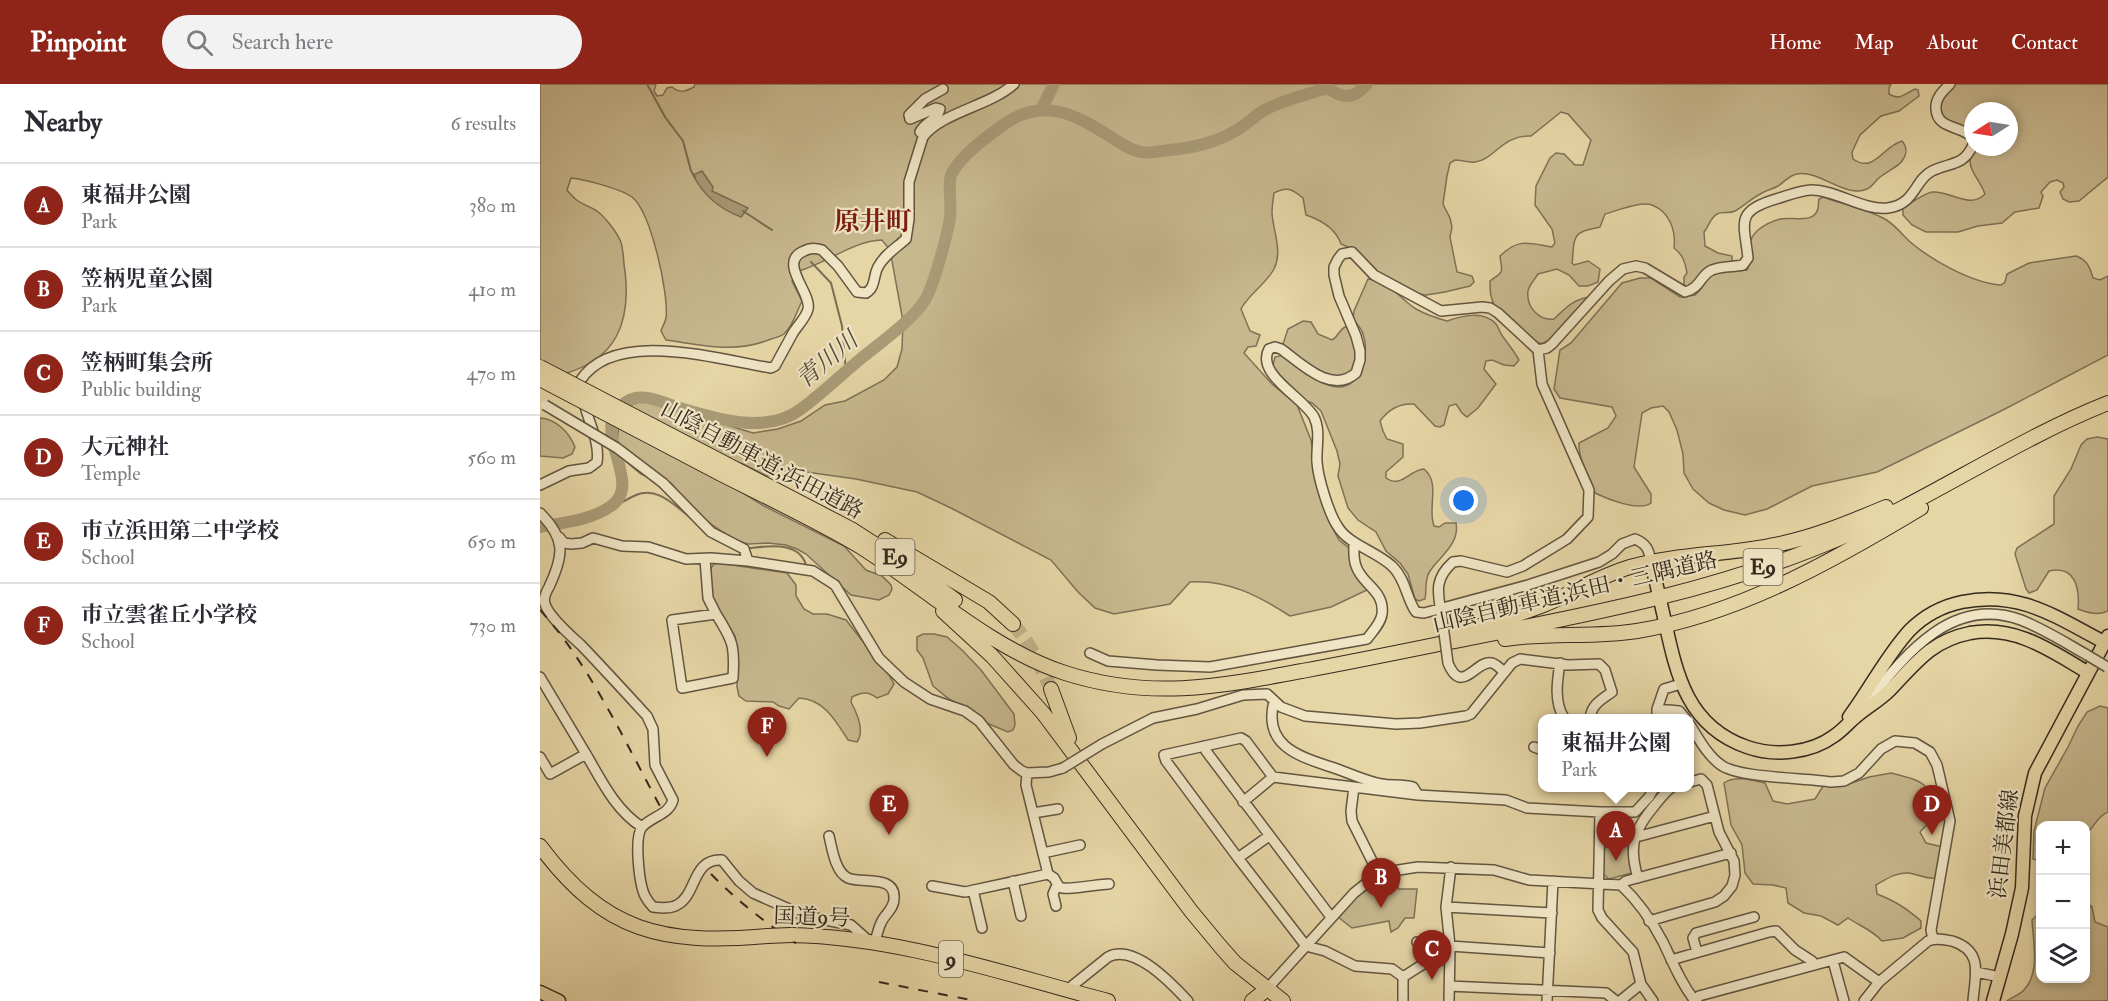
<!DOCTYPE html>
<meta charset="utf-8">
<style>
:root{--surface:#fff;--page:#f2f2f3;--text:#2b2b33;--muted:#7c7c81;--line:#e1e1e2;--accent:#8f2418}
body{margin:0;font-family:"IM FELL Double Pica","Noto Serif JP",serif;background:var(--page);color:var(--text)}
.controls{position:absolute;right:18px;bottom:18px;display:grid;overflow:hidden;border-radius:12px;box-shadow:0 3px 9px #0003}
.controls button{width:54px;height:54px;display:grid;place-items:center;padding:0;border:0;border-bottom:2px solid var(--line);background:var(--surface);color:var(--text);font:30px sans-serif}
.compass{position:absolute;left:1424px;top:18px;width:54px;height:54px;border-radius:50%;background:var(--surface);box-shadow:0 3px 9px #0003;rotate:258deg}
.you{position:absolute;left:924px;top:417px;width:21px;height:21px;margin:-15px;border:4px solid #fff;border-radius:50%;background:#1a73e8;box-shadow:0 0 0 9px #1a73e833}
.badge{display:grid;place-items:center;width:39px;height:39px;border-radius:50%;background:var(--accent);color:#fff;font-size:20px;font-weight:700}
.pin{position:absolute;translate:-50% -50px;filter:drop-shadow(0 2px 3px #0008)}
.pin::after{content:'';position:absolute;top:32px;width:21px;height:18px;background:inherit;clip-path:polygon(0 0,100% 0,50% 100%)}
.popup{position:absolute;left:998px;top:630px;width:156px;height:78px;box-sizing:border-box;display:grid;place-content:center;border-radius:12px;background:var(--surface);filter:drop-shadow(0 2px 4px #0005);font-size:20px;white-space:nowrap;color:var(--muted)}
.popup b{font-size:22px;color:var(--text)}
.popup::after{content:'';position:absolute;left:50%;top:100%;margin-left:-12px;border:12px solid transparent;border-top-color:var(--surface)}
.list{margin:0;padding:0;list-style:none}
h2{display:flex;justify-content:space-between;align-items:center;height:78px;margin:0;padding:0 24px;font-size:26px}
h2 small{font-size:20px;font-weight:400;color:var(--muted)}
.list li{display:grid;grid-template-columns:39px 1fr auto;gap:18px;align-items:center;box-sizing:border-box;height:84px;padding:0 24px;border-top:2px solid var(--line)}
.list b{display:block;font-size:22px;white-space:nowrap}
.list p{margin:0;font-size:20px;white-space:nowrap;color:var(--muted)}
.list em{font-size:20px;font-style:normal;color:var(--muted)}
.icon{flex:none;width:33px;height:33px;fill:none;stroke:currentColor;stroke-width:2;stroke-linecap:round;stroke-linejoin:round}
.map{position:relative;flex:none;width:1568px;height:917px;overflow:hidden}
header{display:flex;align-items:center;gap:36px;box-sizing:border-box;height:84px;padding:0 30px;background:var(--accent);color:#fff}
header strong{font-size:28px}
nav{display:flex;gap:33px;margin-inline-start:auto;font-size:21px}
.search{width:420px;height:54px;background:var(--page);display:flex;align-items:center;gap:15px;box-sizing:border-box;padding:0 21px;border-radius:33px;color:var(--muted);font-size:22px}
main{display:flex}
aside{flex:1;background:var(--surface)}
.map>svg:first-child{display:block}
.green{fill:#c8b88e;stroke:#7f7156;stroke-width:1.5}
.water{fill:#aa9b77;stroke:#7c6e53;stroke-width:1.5}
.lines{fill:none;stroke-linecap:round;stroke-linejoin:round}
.stream{stroke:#7c6e53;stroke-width:2}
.river{stroke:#aa9b77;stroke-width:12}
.highway-tunnel{stroke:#c3b38a;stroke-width:14;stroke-dasharray:14 7;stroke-linecap:butt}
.minor-casing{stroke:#625540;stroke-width:12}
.major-casing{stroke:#362a1e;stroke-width:15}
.highway-casing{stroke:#362a1e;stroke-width:16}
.minor{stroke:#efe4c4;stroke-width:9}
.major{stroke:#e6d5a5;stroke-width:12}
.highway{stroke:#e6d5a5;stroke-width:14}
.rail{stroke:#362a1e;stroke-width:2;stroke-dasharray:10 10;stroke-linecap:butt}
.minor-bridge-casing{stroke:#625540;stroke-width:12;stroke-linecap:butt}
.highway-bridge-casing{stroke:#362a1e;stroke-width:16;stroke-linecap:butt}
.minor-bridge{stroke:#efe4c4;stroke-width:9}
.highway-bridge{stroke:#e6d5a5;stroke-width:14}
.labels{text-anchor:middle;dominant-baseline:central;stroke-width:4.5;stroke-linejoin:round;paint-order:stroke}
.shield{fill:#efe4c4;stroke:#6e6250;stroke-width:1.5}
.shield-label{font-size:21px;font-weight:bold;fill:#362a1e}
.street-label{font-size:22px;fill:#362a1e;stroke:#efe4c4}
.water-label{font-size:24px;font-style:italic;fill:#594c39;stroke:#efe4c4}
.quarter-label{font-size:26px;font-weight:bold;fill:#7a1f14;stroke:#efe4c4}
</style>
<header>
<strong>Pinpoint</strong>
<div class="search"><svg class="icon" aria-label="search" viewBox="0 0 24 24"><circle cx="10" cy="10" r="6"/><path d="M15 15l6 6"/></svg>Search here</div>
<nav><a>Home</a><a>Map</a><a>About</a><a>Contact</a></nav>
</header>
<main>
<aside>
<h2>Nearby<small>6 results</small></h2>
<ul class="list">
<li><span class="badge">A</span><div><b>東福井公園</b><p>Park</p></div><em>380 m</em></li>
<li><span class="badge">B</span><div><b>笠柄児童公園</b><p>Park</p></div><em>410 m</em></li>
<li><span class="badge">C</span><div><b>笠柄町集会所</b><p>Public building</p></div><em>470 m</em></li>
<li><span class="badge">D</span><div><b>大元神社</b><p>Temple</p></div><em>560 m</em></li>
<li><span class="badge">E</span><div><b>市立浜田第二中学校</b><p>School</p></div><em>650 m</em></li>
<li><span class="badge">F</span><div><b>市立雲雀丘小学校</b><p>School</p></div><em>730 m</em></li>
</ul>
</aside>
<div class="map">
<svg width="1568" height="917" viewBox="0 0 1568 917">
<rect width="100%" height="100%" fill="#e6d5a5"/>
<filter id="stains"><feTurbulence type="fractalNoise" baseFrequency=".00333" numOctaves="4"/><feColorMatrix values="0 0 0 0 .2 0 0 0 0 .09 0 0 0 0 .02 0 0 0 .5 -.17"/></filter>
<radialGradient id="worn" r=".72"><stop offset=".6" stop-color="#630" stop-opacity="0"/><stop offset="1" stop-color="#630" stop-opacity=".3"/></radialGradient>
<path class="green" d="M0,0H116L114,7L117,12L123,11L127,4L132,3C140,10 146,7 154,3L155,0H1351L1349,4V10C1360,17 1364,10 1375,5L1378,6L1379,12L1359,27L1341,32L1320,51L1312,68L1313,75C1334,90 1343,62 1362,57C1368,64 1367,70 1362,77C1359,82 1346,88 1340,93C1335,97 1332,103 1327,105C1306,115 1278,85 1257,90C1248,92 1246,97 1238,102C1233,105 1227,106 1222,109C1212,114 1204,122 1195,127C1189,130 1182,127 1177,130C1170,134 1169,142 1164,148L1165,162L1178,169L1192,172V179L1174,182L1163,186L1159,195L1147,204L1144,201V193L1147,189C1145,178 1143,171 1134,164C1136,147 1130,128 1112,121C1101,117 1076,127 1065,130L1060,143C1054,145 1047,145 1042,148C1031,152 1034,170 1032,179L1034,181L1048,177L1060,185L1058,198L1048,202H1039L1029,191L1017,185L998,190C995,195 989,201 988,207C986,223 999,237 1014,235C1026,224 1032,216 1049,213C1036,228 1022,253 1003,259C992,262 962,233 956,224C950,215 950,207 950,197C965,186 962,190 960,172C979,154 987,159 1012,163L1015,159L1012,145L995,121L996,102L1010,74L1016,69L1024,70L1035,81H1043L1051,56L1028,30L1021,28L991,52C962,51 954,76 935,78C929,79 921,76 915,76L910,79L907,92L903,120L910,134L912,143L910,153L917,188L932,192L934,198L930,202L905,208L886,211L871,209L836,190L815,166L801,160C796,145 781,136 766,131L763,114C752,105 747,102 734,109C733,116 732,122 732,129C733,147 743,167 734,185C726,200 707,212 701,225L710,247L720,251L716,262L708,263L704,269L732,300L757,321L771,356L780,409L789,437L799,456L809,464L821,496L827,500V506L791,523L750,532C719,512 687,495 650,498L630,520L574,530L555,524L538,508L511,476L411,424L377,408L316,395L259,387L227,392L203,380L189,376L182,396L224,422L304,462L326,486L342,492L351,501L352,505L349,511L339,516L311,511L266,470L257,465L246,461L228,459L208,460L195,456L171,440L152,424L132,400L122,393L111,394L101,390L83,375L77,358L80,331L86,323L104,316L213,349L238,345L261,337L285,321L305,317L344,296L357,283L362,265L363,237L350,166L342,156C313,157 287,179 259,187L252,197L262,217C257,227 253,242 244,250C241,252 235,254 231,255C195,270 163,261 126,256L121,247C122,243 125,239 126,234C129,210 111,128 92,113C81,105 44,95 31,94L27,106C39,121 42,118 57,127C64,132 76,147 80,156C84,164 83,178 85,187C91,239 76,276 23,290L0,275Z
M1416,0H1568V93L1539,117L1529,118L1523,115L1520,108L1524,103L1523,99L1517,96L1510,98L1501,108L1503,112L1499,124L1475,128L1462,139L1438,142L1418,148H1386L1372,141L1363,131V124C1371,119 1383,110 1392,108C1409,106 1430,126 1445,110C1438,91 1423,84 1434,63H1469V27H1433V52C1408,38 1382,25 1416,0Z
M1283,113C1303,120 1326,125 1345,135C1355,141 1361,149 1369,157C1391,176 1432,199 1461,201L1465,198L1467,190L1489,179L1536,172C1547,176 1550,183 1553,194L1560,196L1568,192V271L1463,326L1337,388L1272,402L1227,425L1205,431L1184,426L1169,419L1153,405L1144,389L1143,370L1137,346L1129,328L1123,322L1111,324L1102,329L1094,383L1111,410V419C1099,428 1067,415 1055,409C1050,392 1038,377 1039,359L1068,344L1076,332L1072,323L1020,314L1014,305L1020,266L1031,259L1082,199L1100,194H1111L1140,213L1155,211L1161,205V198L1169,189L1207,186C1215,174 1201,162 1218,146C1223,142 1233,137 1240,135C1250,132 1275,141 1278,124C1279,121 1278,118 1279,115Z
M828,195C849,196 860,215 876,225C885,230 896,234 907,237C922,232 943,226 956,240C959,244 960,249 963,253C969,261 974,267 979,276L974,282L964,281L952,276L946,277L944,285L956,300L938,324L927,333L922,329L916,320L909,322L904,341L900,343L895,342L874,320C860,319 848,326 840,337L843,347L847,355L863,360V373L846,388V394C861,405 869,386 884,385C901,399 887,424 894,442L899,443L905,439H916C920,460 900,472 890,487C884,496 887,506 885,515L879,517L875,515L868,490L860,479L846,467L836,448L818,436L808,424L798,392L800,380L797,367L781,327L772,319L766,317L737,290L733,281L735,273L743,271C756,280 783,304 799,303C822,302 830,268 823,250C822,245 816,239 813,235L814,227Z
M763,237L771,238L778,250L792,256C798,253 799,246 805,243L809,244L819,271L814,286L801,294L781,290L746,264L743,260L748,245Z
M0,334C16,335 29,348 35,363L32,370L23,374L0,372Z
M1557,353L1568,355V527C1559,532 1548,529 1538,525C1540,504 1535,481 1509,487L1497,506L1489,509L1486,505L1475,470L1477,464L1514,440V412L1531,385L1541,361L1547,355Z
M179,479L247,489L256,501V512L264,525L273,530H287L306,536L349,591L354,600L348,610L337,614C328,607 322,608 312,613L311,618C317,629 325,647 317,658L308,656C296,637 284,615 259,614L249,625L239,622L233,618L206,617L199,612L197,603L198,570L195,552L171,512V484L174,480Z
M383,550H394L407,553L422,566L441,586L474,630L475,641L473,646L468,648L449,640L424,623L409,615L393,602L383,574L377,566V553Z
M1560,622L1568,624V728C1556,733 1555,743 1546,750V742H1500V777L1493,775L1494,747L1505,704L1528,663L1538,642L1547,628Z
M1351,689C1383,697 1391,698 1395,732L1380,748L1386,759L1403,763L1397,794C1386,796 1379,790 1368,789C1356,788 1345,796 1336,801L1337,810C1355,817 1366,824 1381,837V844L1363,854L1342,857C1332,846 1320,842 1308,834L1298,841L1281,832L1264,829L1248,819L1246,804L1233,801L1213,800L1205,789L1202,761L1191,741L1184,699C1195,691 1212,696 1225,699L1233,717L1247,720L1275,715L1285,699L1309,700L1329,693Z
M1084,752L1086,756L1090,755L1089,771L1092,789L1069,795L1062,789V767L1077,754Z
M858,789V805H877L874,834H865L858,844L851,848L849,837L812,844L798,833L813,815L834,797Z
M1546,818L1552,823L1555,838L1568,843V917H1467C1472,913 1479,911 1483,907C1501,890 1493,857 1492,836L1500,828V894H1546Z"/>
<path class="water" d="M162,87L173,103L172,107L208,124L201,133C180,125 163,111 153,91Z"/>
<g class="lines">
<path class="stream" d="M107,0L125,33L143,57L151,87L155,93
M203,127L232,146
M271,178L291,199L302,242L306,288
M70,424C79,421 87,415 96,411C117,402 134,421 150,433
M210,464C228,462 259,457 266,481"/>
<path class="river" d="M501,26L514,0
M0,443C22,439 52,436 71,422C106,398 45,344 86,318C103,307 123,319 140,324C177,335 227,351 261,325C281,310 299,293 318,277C336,262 374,235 385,216C394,201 407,152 410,134C412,122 407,98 412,89C421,72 450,50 466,39C505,13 536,31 571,53C580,59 590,66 601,68C610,70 620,67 629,66C652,64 675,59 695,47C705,42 713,33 723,27C735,20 751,15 765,11C771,9 781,5 787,5C791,6 794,8 798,10C811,15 818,10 827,0"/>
<path class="highway-tunnel" d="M473,540C490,559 501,583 511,605"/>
<g class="minor-casing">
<path id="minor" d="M1410,0C1403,7 1395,14 1396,25C1397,46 1422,41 1433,54
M380,48C384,38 398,36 400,25L396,24L370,35L369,31L385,15L403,5
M998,266L1007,264L1012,260L1069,197L1083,185L1096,182L1105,184L1145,208C1161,204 1160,191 1172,186C1181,182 1193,183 1203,181L1208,174C1204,138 1195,127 1236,115C1247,112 1260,106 1272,106C1296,106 1324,127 1348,124C1376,120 1374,96 1392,87C1410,78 1423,83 1433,61
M123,399L171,448L204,465L208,477
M0,401L29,387L49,384L57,378C60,359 49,339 45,322C43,314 42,305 40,297C74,243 180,276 231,284L235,282C241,271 247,260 253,249C257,242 266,234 268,225C272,209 237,178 264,167C269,164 276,164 282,166L298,182L317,208L326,209C336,203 333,192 338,183C345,170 356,164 366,155L369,135V98L383,53C402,28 450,22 474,0
M0,429C26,455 24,471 9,503C6,508 3,514 5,520C9,533 30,551 41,561C63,584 85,608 107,632L113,645L115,681L133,716C129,731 112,732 102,743C94,753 99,800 105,812C107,816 110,820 113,823C121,824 130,825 137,821C157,811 152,774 182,776L199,797L213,809L265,832L311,841L329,857
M19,453L24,459L31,460L42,459L53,454L82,462L108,463L146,475L171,474L208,477L273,487L295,501L339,574L364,598L390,615L425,627L439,637L474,681L482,687L487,689L509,688L523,684
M165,475L168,514L176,530
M176,530C193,557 195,562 193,594L142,604L132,536Z
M902,534C898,509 893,496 913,478L921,477L967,488L983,482L1027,455L1048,433L1049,406L1002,300L998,266L958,229L950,224L942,223L901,227L834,191L812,168L802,170L798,175L794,183V191L799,212L816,252L820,267V276L816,289C791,311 761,279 741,265L735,263L729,265C715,290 763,313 774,333C781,347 776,363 777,378C778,394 789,430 798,443C809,461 838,468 853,483C866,496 866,514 876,528L884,529L988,501L1059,478L1072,470L1082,460L1095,455C1107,460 1109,466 1111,478
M550,569L568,577L617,581L670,583L827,555C832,548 841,539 842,530C845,506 822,501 816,482C813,474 814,466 814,458
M908,579C922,613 936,575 952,579C956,580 961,585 964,588
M1020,579C1017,598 1014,618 1024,634
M0,593L46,670L10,690L0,673
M734,617C722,664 762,673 797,685C811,690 826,697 841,700C852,702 862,700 873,703L878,711
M1324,622C1363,574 1410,510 1481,536C1504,545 1526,559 1547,571
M1117,625L1139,627L1145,634
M1117,634V625L1124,605L1141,600
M1150,641C1159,655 1167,671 1181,681C1198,694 1267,694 1291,698L1304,697L1319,689L1341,665L1355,657L1375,659L1390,668L1397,681L1410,737L1391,846L1393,855
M562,660L613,634L657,625L703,611L727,610L741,623L765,632L856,640L880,639L926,632L931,630L972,579L980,575L1028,581L1059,580L1065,586L1072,608C1061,616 1052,620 1050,634
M664,662L666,667L791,833
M994,663L1002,666
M46,670C61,696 76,727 102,743
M487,689L486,701L508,790L514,794L519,803C526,807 558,800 569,800
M814,703L811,727L812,737L839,791
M703,718L733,693L878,711L966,716L987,724L1060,728L1058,826L1062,834L1093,868L1101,900L1113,917
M1060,728H1095L1109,713L1114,704
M493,729L518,725
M1095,751L1100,752L1175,732
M289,752C292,764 295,788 308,794C321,800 356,790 354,815C354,825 344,831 341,839C338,845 337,852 335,857
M729,752L698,774L626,677L624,671L701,654L706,657L733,693
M503,769L540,761
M698,774L766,862L785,867L815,882L852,885L863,893V917
M1098,794C1088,761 1094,746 1115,721C1120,715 1125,708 1131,704
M473,797L481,832
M1081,801C1098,817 1112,837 1123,858C1133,879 1141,899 1155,917
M392,802L425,808L508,790
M433,806L442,844
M516,822L513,810L517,801
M906,823L1012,829
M1109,837L1175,818L1184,812L1192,802L1195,791L1194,777L1179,748L1167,701L1161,695L1150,698
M910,862L1010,869
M1157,868L1153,854L1156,849L1214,833
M1131,876L1229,848L1236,847L1255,866L1272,877L1275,881
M1293,877L1304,917
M1436,888L1460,893
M863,893L888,877L891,863L889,859L877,858
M909,902L1066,909L1076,917
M727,905L814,809L829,797L846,788L878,783L954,786L989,796L1081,801L1086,797L1191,769
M527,906L568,873C594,859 632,900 648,917
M909,917L910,862L906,823L911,783
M1007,917L1013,797
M1080,917L1101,900
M1155,917L1159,912L1304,873L1339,898
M1324,917L1339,898L1388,857C1396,854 1403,855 1412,857C1444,867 1435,891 1433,917"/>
</g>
<g class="major-casing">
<path id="major" d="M1111,478L1118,507
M1121,520C1135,580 1141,640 1207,663C1235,673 1271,669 1294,652C1303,646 1310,637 1318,631C1329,622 1340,616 1350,606C1376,579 1391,557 1430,549C1475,541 1510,566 1547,588
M1309,633C1330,605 1346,572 1370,546C1384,532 1403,522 1422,518C1479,506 1516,533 1564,558
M0,908L19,917
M1453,917L1472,850L1482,804L1485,732L1495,689L1568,552"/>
</g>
<g class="highway-casing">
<path id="highway" d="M188,381L311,445L373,485L415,516
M181,390C228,414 276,436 321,463C386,504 451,565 525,589C609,616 677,603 762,587C811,578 860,568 909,558C1041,532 1175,508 1300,454C1392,414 1475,356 1568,319
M345,456L449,518L473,540
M403,527L452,572L503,629L651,827L680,862L695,879L743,917
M915,549C946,540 976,532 1006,520C1034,508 1060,492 1090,483C1136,470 1183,471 1229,462C1270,455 1308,439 1346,423
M965,555C1009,548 1054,554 1097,547C1199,530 1293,477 1381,424
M511,605L529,654
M0,762C65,849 123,861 227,852
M251,851C360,853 464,890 568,917
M712,917L727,905"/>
</g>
<use href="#minor" class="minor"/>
<use href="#major" class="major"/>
<use href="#highway" class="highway"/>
<path class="rail" d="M0,526C49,579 86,660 121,724
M171,790C199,819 230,842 263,864
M339,898L436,917"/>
<g class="minor-bridge-casing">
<path id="minor-bridge" d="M5,321L77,364L123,399
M902,534L908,579
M1547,571L1567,583
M523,684L562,660"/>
</g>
<g class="highway-bridge-casing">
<path id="highway-bridge" d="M0,283L188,381
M0,295L181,390
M227,852L251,851"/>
</g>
<use href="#minor-bridge" class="minor-bridge"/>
<use href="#highway-bridge" class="highway-bridge"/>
</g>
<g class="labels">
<g class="shield">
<rect x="335.5" y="455" width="39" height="36" rx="4.5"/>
<rect x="1203.5" y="465" width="39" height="36" rx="4.5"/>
<rect x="399" y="857" width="24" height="36" rx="4.5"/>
</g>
<g class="shield-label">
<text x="355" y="473">E9</text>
<text x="1223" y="483">E9</text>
<text x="411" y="875">9</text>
</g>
<g class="street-label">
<text transform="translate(222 376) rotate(28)">山陰自動車道;浜田道路</text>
<text transform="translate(1035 508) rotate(-13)">山陰自動車道;浜田・三隅道路</text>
<text transform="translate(1464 760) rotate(-83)">浜田美都線</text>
<text transform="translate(272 833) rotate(2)">国道9号</text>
</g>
<g class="water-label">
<text transform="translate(287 276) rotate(-40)">青川川</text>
</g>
<g class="quarter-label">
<text x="333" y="138">原井町</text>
</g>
</g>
<rect width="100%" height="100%" filter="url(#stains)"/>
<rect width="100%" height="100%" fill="url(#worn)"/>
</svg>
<div class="controls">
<button>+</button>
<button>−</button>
<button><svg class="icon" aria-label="layers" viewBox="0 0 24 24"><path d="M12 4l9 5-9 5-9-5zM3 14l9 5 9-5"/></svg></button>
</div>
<svg class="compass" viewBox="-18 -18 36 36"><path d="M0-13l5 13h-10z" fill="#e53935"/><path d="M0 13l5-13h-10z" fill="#7c7c81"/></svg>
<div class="you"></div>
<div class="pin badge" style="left:1076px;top:777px">A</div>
<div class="popup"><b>東福井公園</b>Park</div>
<div class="pin badge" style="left:841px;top:824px">B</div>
<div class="pin badge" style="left:892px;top:896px">C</div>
<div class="pin badge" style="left:1392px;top:751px">D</div>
<div class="pin badge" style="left:349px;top:751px">E</div>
<div class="pin badge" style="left:227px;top:673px">F</div>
</div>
</main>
